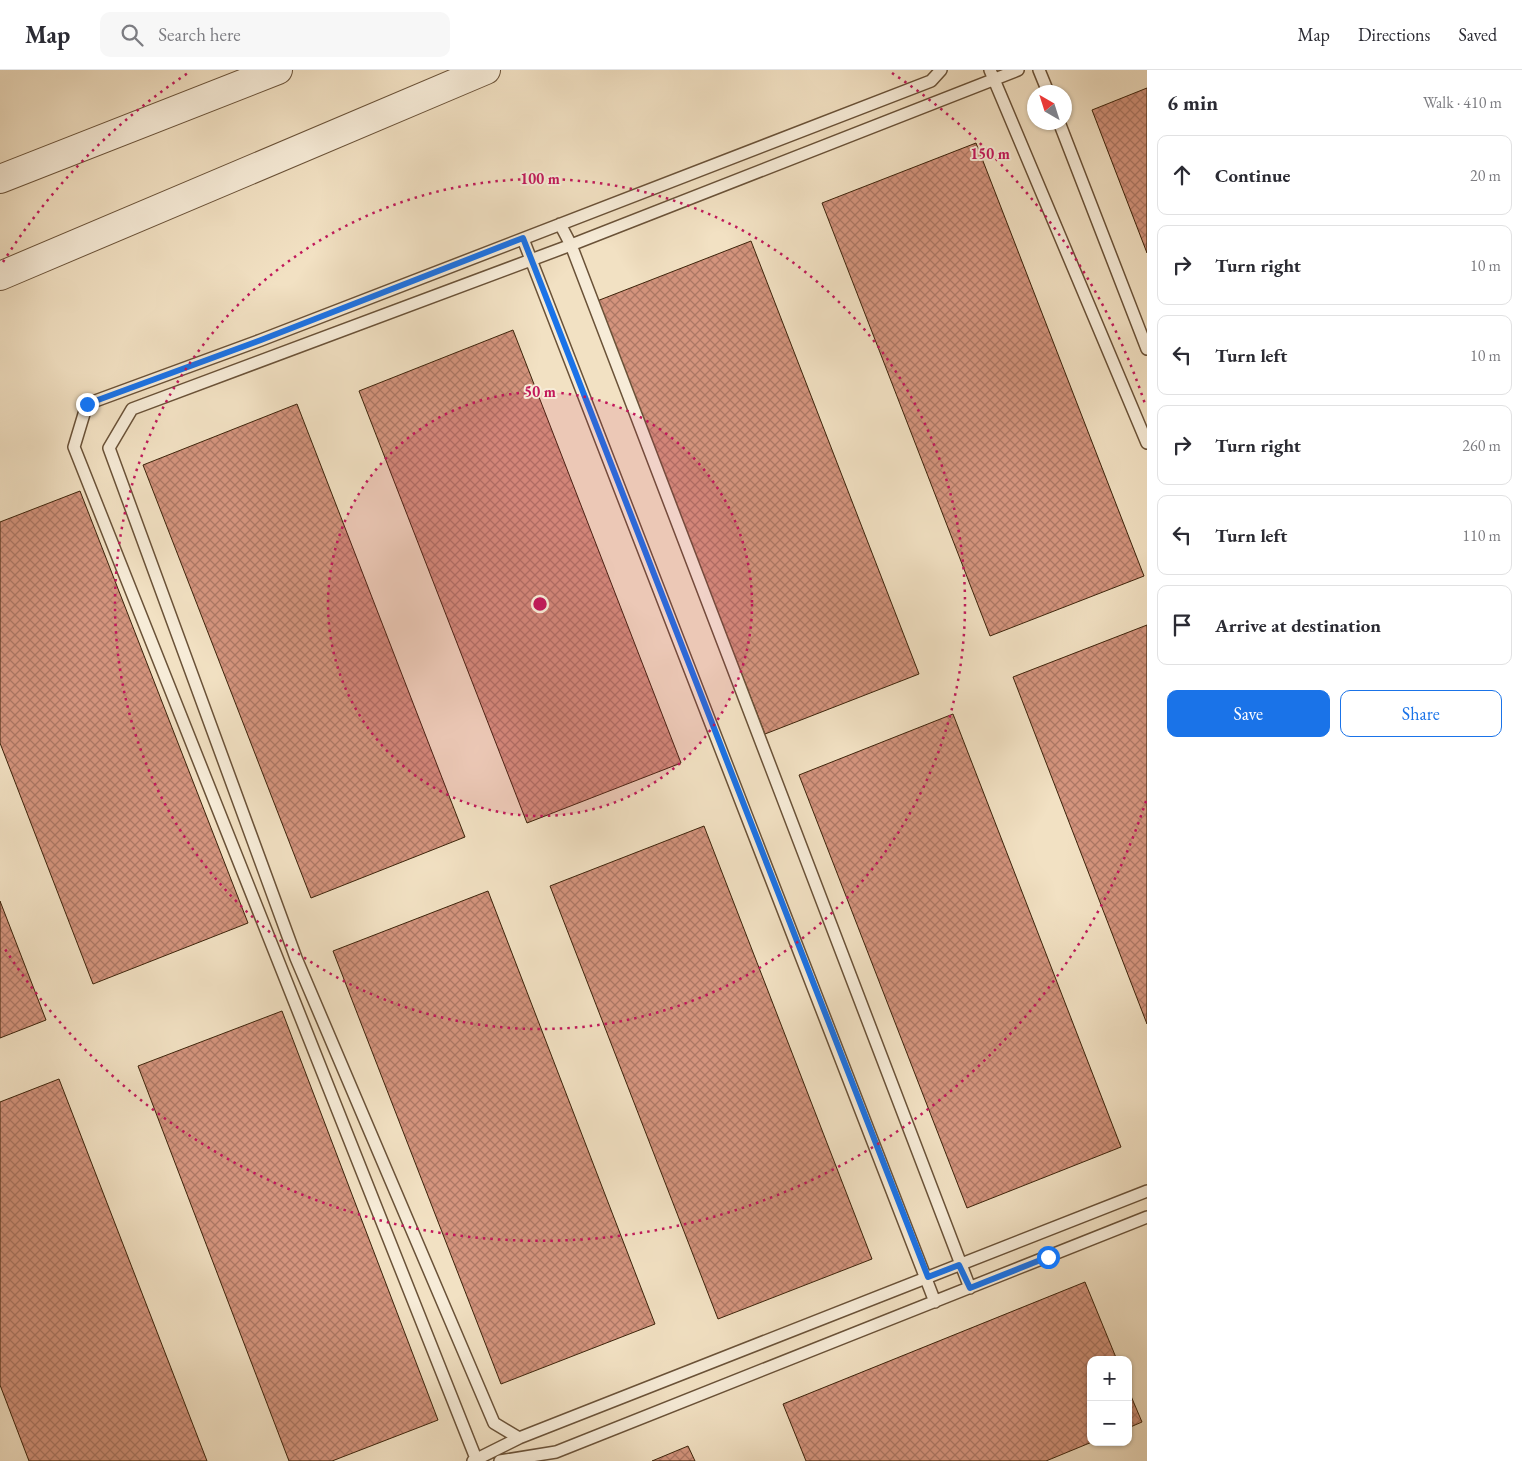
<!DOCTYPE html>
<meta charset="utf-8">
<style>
:root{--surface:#fff;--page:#f7f7f7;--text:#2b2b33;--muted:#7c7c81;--line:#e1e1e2;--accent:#1a73e8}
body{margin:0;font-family:"EB Garamond",serif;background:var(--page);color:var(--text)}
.controls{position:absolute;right:15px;bottom:15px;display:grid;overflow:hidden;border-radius:10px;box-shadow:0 1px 4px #0004}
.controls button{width:45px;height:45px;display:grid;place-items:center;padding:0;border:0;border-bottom:1px solid var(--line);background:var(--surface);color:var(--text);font:25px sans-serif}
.compass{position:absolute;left:1027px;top:15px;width:45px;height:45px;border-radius:50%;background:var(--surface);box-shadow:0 1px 4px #0004;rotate:321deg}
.stop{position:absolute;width:15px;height:15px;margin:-11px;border:4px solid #1a73e8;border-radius:50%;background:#fff}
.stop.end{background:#1a73e8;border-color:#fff;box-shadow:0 1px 5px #0008}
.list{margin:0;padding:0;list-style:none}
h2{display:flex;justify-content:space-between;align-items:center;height:65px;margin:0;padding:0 20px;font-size:21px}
h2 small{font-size:16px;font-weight:400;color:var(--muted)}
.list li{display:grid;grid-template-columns:32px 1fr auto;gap:15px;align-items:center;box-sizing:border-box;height:80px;margin:0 10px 10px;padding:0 10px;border:1px solid var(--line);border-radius:10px}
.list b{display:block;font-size:19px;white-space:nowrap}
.list em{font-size:16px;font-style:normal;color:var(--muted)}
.actions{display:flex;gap:10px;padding:15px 20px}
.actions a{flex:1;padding:11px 0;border:1px solid var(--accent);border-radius:10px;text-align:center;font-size:18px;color:var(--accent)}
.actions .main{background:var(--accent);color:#fff}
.icon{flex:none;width:28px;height:28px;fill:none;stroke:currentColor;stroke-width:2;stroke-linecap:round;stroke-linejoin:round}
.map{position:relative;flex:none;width:1147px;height:1391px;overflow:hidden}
header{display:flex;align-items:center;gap:30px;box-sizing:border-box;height:70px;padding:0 25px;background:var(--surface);border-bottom:1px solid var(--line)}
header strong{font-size:24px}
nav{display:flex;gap:28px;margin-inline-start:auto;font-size:18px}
.search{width:350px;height:45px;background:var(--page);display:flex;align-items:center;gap:12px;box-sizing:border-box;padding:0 18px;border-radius:10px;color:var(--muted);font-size:19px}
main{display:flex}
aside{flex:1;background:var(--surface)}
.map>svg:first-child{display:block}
.building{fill:url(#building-cross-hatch);stroke:#3c230a}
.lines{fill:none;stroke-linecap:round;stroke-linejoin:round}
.service-casing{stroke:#6a5238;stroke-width:14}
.tertiary-casing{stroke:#6a5238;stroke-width:30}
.service{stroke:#f7ecd8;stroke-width:11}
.tertiary{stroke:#f7ecd8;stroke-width:28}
.route{stroke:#1a73e8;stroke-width:6}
.ring{fill:none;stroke:#c2185b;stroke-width:2.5;stroke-dasharray:2.5 5}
.centre{fill:#c2185b;stroke:#f7ecd8;stroke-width:2.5}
.ring-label{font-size:15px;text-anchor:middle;font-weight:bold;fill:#c2185b;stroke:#f7ecd8;stroke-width:4;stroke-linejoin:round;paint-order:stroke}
</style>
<header>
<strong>Map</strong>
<div class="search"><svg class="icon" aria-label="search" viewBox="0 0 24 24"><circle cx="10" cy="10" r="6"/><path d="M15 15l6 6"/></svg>Search here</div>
<nav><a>Map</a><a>Directions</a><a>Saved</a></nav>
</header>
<main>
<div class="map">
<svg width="1147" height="1391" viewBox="0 0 1147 1391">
<defs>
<pattern id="building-cross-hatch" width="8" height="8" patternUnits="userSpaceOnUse" patternTransform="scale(1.25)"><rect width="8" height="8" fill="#d4947d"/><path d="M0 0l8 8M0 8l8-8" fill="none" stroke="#ad7865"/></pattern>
</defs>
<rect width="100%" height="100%" fill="#f2e1c3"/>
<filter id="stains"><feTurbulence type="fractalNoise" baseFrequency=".004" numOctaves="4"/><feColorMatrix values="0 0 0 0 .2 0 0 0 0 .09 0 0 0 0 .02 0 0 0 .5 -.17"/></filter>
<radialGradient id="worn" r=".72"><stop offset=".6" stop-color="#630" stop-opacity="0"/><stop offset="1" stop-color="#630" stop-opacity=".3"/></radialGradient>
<path class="building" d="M1147,18V183L1092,40Z
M976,73L1144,506L990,566L822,133Z
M751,171L919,604L765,664L597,231Z
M513,260L681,693L527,753L359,321Z
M297,334L465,767L311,828L143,395Z
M80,421L248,853L93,914L0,673V452Z
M1147,555V954L1013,607Z
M953,644L1121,1077L967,1138L799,705Z
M704,756L872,1189L718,1249L550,816Z
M488,821L655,1254L501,1314L333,881Z
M0,831L46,950L0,968Z
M282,941L438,1350L332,1391H289L138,996Z
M59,1009L207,1391H29L0,1315V1032Z
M1085,1212L1117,1290H1091L1092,1372L1046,1391H806L783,1334Z
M1128,1319L1142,1352L1128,1358Z
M688,1376L695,1391H652Z"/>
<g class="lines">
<g class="service-casing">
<path id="service" d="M990,0L1147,373
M1018,0L571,175L132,339L109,378L296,888L494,1353L519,1368L1147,1121
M1039,0L1048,22
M1059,52L1147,279
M560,154L571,175L970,1218
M523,169L935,1232
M473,1391L519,1368
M477,1391L74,377L87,334L261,270L931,11L941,0
M500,1391L556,1382L1147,1147"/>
</g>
<g class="tertiary-casing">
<path id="tertiary" d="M0,109L278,0
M0,206L486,0"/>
</g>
<use href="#service" class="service"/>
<use href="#tertiary" class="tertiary"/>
</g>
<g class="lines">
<path class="route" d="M87,334L261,270L523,168L928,1207L959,1195L970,1218L1048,1187"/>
</g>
<circle cx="540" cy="534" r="212" fill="#c2185b" fill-opacity=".12"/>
<g class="ring">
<circle cx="540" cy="534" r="212"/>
<circle cx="540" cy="534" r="425"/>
<path d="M1146 731A637 637 0 0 1 3 876M3 192A637 637 0 0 1 188 3M892 3A637 637 0 0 1 1146 337"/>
</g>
<circle cx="540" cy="534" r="8" class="centre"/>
<g class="ring-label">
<text x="990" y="89">150 m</text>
<text x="540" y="114">100 m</text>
<text x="540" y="327">50 m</text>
</g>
<rect width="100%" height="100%" filter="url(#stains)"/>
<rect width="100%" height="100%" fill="url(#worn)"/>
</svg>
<div class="controls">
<button>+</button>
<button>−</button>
</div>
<svg class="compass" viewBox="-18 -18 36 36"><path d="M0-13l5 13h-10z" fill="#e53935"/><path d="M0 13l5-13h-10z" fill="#7c7c81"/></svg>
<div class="stop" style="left:1048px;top:1187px"></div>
<div class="stop end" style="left:87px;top:334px"></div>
</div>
<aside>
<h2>6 min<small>Walk · 410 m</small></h2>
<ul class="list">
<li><svg class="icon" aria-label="ahead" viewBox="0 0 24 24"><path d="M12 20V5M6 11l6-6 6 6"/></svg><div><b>Continue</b></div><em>20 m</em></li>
<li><svg class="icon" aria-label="right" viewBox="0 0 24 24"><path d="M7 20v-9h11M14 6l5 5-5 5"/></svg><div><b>Turn right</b></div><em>10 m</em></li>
<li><svg class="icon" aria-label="left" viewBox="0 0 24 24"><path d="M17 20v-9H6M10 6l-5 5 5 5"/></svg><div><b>Turn left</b></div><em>10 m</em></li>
<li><svg class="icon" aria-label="right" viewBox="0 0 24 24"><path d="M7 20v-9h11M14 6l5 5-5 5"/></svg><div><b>Turn right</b></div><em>260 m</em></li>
<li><svg class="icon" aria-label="left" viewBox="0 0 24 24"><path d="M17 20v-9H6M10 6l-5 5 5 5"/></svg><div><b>Turn left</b></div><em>110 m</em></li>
<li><svg class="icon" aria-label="arrive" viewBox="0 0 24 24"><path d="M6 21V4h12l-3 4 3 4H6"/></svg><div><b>Arrive at destination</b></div></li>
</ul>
<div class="actions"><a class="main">Save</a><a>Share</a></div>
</aside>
</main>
